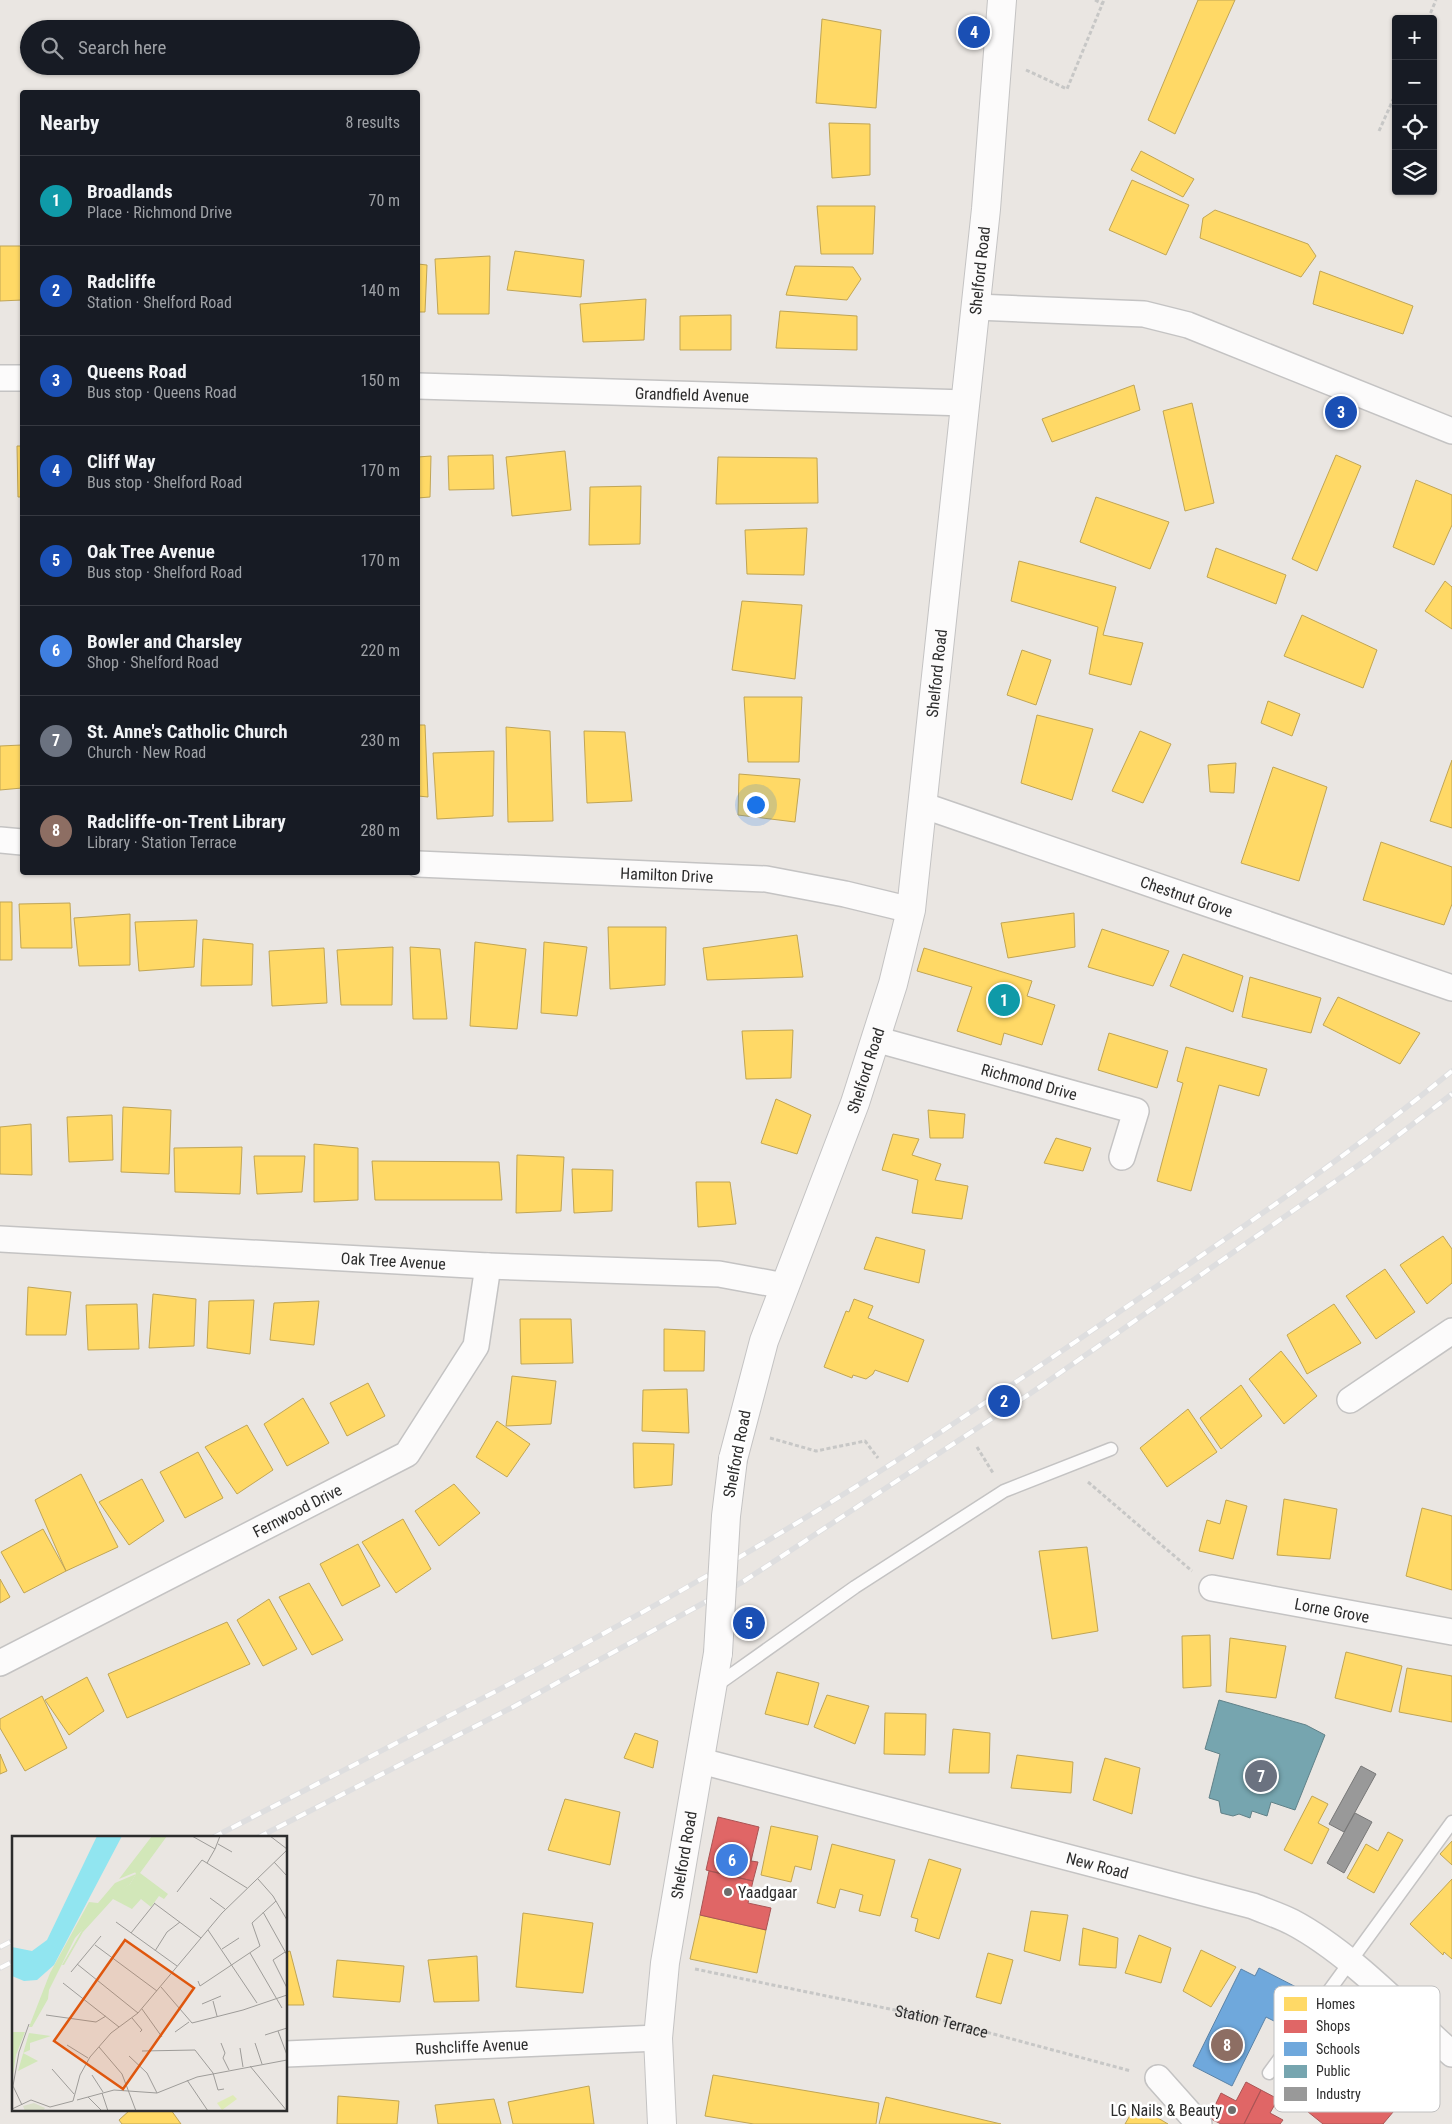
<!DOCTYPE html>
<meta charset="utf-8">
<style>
:root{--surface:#171b24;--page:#242831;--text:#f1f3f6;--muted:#9ea1a6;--line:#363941;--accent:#6e6d6c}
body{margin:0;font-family:"Roboto Condensed",sans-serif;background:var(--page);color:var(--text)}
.controls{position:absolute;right:15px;top:15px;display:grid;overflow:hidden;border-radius:5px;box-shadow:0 1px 4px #0004}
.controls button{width:45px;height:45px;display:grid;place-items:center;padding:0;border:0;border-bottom:1px solid var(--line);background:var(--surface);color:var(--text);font:25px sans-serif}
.you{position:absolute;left:755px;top:804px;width:18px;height:18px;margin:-12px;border:4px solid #fff;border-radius:50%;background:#1a73e8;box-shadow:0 0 0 8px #1a73e833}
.badge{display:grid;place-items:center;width:32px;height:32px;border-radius:50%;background:var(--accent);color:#fff;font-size:16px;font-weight:700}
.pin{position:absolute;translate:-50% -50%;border:2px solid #fff;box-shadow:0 1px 5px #0006}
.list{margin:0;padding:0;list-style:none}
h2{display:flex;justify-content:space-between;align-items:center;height:65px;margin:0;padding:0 20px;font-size:21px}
h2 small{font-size:16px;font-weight:400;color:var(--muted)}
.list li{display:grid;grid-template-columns:32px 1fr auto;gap:15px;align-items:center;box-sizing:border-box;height:90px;padding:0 20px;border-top:1px solid var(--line)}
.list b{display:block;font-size:19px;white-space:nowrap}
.list p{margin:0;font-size:16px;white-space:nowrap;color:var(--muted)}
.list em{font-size:16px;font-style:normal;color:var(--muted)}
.icon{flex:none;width:28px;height:28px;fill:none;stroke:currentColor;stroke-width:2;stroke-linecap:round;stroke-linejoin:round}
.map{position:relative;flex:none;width:1452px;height:2124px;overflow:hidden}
.search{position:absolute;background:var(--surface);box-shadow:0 1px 4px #0004;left:20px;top:20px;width:400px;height:55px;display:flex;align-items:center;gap:12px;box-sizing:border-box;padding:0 18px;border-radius:28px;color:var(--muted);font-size:19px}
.panel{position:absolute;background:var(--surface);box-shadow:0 1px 4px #0004;left:20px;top:90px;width:400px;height:785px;border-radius:5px}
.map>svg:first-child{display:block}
.homes{fill:#ffd966;stroke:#c0a555}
.shops{fill:#e06666;stroke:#a55}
.schools{fill:#6fa8dc;stroke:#5b83a7}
.public{fill:#76a5af;stroke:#608188}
.industry{fill:#999;stroke:#787878}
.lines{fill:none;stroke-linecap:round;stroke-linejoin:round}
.lane-casing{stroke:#c4c3c3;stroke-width:15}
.street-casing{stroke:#c4c3c3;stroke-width:28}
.secondary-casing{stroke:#c4c3c3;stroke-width:30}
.path{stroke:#c7c7c6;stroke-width:3;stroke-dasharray:4 2.5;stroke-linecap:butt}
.lane{stroke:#fcfbfb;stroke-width:12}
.street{stroke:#fcfbfb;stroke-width:25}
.secondary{stroke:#fcfbfb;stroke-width:28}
.rail-casing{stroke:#dededf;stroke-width:5.5}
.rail{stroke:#fff;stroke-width:4;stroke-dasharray:11;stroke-linecap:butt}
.secondary-bridge-casing{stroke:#c4c3c3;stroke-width:30;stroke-linecap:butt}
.secondary-bridge{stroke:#fcfbfb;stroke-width:28}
.poi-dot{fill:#6e6d6c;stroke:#fff;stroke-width:2}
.labels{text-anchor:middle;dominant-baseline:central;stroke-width:5;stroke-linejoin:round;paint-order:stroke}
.street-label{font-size:16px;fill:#2c2c2c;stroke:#fff}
.poi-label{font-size:16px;fill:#2c2c2c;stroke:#fff;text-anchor:start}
.inset-road{fill:none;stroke:#9e9c99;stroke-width:1}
.view{fill:#df570e;fill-opacity:0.15;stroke:#df570e;stroke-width:2.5}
.inset-edge{fill:none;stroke:#2c2c2c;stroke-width:2.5}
.key{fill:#fff;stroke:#c0c0c0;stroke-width:1}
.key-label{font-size:14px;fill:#2c2c2c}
</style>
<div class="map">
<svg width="1452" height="2124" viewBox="0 0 1452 2124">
<rect width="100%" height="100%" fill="#eae6e2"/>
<path class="homes" d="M1198,0H1235L1175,134L1148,120Z
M822,19L881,30L876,108L816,103Z
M829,123L870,124V175L832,178Z
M1141,151L1194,179L1183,197L1131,170Z
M1132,180L1189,205L1166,255L1109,230Z
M817,206H875L873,254H821Z
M1215,210L1308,244L1316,256L1301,277L1200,238L1203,218Z
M0,246H22V300L0,301Z
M515,251L584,260L581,297L507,290Z
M490,256L489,314H438L435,259Z
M418,264L427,265L425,312H418Z
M795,266L853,267L861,279L847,300L786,295Z
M1320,271L1413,306L1403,334L1313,304Z
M646,299L644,340L583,342L580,304Z
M780,311L857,316V350L776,348Z
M731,315V350H680V316Z
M1134,385L1140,410L1052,442L1042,419Z
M1192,403L1214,503L1185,511L1163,411Z
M17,446H22V497H18Z
M565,451L571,510L512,516L506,457Z
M493,455L494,489L449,490L448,456Z
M1336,455L1361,466L1317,571L1292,559Z
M431,456L430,497L418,498V457Z
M718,457L817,458L818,503L716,504Z
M1416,480L1452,495V525L1434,565L1393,547Z
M641,486L640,544L589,545L590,487Z
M1096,497L1169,522L1150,569L1080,542Z
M807,528L804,575L747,574L745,530Z
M1216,548L1286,575L1276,604L1207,577Z
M1019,561L1116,587L1103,635L1143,643L1131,685L1089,674L1098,627L1011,601Z
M1445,581L1452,587V629L1425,611Z
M742,601L802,605L795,679L732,670Z
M1302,615L1377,650L1363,688L1284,656Z
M1022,650L1051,660L1036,705L1007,695Z
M744,697H802L799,762H748Z
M1268,701L1300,714L1292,736L1261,723Z
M1037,715L1093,729L1072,800L1021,783Z
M418,725H425L428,797L418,796Z
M506,727L550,731L553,821L508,822Z
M584,731L625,732L632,801L587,803Z
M1140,731L1171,744L1143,803L1112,791Z
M22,745V788L0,790V746Z
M494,751L493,816L437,819L433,753Z
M1452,760V828L1430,821Z
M1236,763L1234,793L1210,792L1208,765Z
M1273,767L1327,787L1299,881L1241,863Z
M739,774L800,779L795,822L738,815Z
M1381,842L1452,867V904L1444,925L1363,900Z
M0,902H12V960H0Z
M70,903L72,948H21L19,904Z
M1074,913L1075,947L1008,958L1001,923Z
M130,914V965L79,966L74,918Z
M197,920L194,967L139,971L135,922Z
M608,927H666L665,985L610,989Z
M1102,929L1169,951L1153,986L1088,967Z
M797,935L803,977L707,980L703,948Z
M203,939L253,944L252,985L201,986Z
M475,942L526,949L517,1029L470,1026Z
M544,942L587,947L577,1016L541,1013Z
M393,947L392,1005H341L337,950Z
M410,947L440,949L447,1019H413Z
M324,948L327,1003L272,1006L269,951Z
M924,948L1032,981L1027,996L1055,1005L1042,1045L1004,1033L1001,1045L957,1031L972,987L917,971Z
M1183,954L1243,976L1233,1012L1170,986Z
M1250,977L1321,998L1311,1033L1242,1017Z
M1338,997L1420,1033L1400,1064L1323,1025Z
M793,1030L791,1078L746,1079L742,1031Z
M1109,1033L1168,1051L1157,1088L1098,1070Z
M1186,1047L1267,1069L1259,1096L1219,1085L1191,1191L1157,1181L1183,1083L1177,1081Z
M776,1099L811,1115L797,1154L761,1143Z
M123,1107L171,1110L169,1174L121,1172Z
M928,1110L965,1114L963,1138H930Z
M112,1115L113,1160L69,1162L67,1117Z
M31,1124L32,1175L0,1174V1127Z
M893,1134L919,1139L912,1155L941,1164L935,1180L968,1186L962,1219L912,1213L918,1180L882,1170Z
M1056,1138L1091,1148L1083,1171L1044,1163Z
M314,1144L358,1148V1200L314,1202Z
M242,1147L240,1194L175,1192L174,1148Z
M517,1155L564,1157L561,1211L516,1213Z
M254,1156H305L302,1192L257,1194Z
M372,1161L499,1162L502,1200H375Z
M572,1169L613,1170L612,1211L574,1213Z
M696,1182H730L736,1224L698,1227Z
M1443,1236L1452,1249V1283L1427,1304L1400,1265Z
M876,1237L925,1250L919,1283L864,1269Z
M1385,1269L1415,1312L1376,1339L1346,1296Z
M28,1287L71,1292L66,1335H26Z
M153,1294L196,1299L194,1346L149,1348Z
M854,1299L873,1306L868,1318L924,1340L908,1382L875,1370L873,1374L866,1379L853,1375L852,1378L824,1367L846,1311L849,1312Z
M254,1300L250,1354L207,1348L209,1301Z
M319,1301L314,1345L270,1340L274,1303Z
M137,1304L139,1349L88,1350L86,1305Z
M1334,1304L1361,1343L1307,1374L1287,1335Z
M520,1319H571L573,1363L521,1364Z
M664,1329L705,1331L704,1371H664Z
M1281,1351L1317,1396L1284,1424L1249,1379Z
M512,1376L556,1381L551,1424L506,1426Z
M368,1383L385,1416L347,1436L330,1403Z
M1241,1385L1262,1416L1221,1449L1200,1418Z
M687,1389L689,1433L642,1431L643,1390Z
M303,1398L329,1443L287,1466L264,1424Z
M1188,1409L1217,1452L1167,1487L1140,1448Z
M497,1421L530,1444L507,1477L476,1457Z
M247,1425L273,1470L237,1494L205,1447Z
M633,1443L674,1444L672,1485L634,1488Z
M198,1452L223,1498L185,1518L160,1472Z
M81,1474L118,1547L66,1571L35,1500Z
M142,1479L164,1521L129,1545L99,1502Z
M454,1484L480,1513L439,1546L415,1511Z
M1284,1499L1337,1509L1330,1559L1277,1555Z
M1226,1500L1247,1506L1233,1559L1199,1551L1207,1520L1220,1524Z
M1422,1508L1452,1516V1590L1406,1576Z
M403,1519L431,1569L396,1593L362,1542Z
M43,1529L66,1571L24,1593L1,1552Z
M358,1544L380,1586L342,1606L320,1564Z
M1087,1547L1098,1631L1052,1639L1039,1551Z
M0,1579L10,1597L0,1603Z
M309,1583L343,1640L312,1655L279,1597Z
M269,1599L297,1649L263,1666L237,1620Z
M227,1622L250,1664L127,1718L108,1674Z
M1210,1635L1211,1686L1183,1688L1182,1636Z
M1230,1638L1286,1646L1276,1698L1226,1692Z
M1346,1652L1402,1666L1391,1712L1335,1698Z
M1407,1668L1452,1676V1722L1399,1712Z
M777,1672L819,1683L808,1725L765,1714Z
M87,1677L104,1711L69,1735L45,1700Z
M827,1695L869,1706L855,1744L814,1727Z
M42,1696L67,1748L25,1771L0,1728V1719Z
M885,1713L926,1714L925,1755L884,1754Z
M953,1729L990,1733L989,1773H949Z
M635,1733L658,1741L653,1768L624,1758Z
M0,1754L7,1771L0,1774Z
M1017,1755L1073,1762L1071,1793L1011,1788Z
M1105,1758L1140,1768L1132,1814L1093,1800Z
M1312,1796L1328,1804L1318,1823L1329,1829L1312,1864L1284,1850Z
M565,1799L620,1812L610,1865L548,1850Z
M771,1826L818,1836L811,1870L795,1866L791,1882L761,1875Z
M1388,1832L1403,1840L1374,1893L1347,1878L1366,1844L1378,1851Z
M1452,1841V1865L1440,1854Z
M832,1844L895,1860L880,1916L859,1911L863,1895L840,1889L835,1908L817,1903Z
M929,1859L961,1869L939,1939L915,1931L918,1919L911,1917Z
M1452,1879V1959L1444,1952L1443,1955L1410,1924Z
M1031,1911L1068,1915L1060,1961L1024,1951Z
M523,1913L593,1923L583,1993L516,1987Z
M700,1915L766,1930L757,1973L690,1959Z
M1083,1928L1118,1938L1116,1968L1079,1965Z
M1139,1935L1171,1948L1161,1983L1125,1973Z
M1201,1950L1236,1967L1211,2007L1183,1991Z
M290,1951L304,2005H286V1952Z
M988,1953L1013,1960L1001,2004L976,1997Z
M477,1956L479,2001L434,2002L428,1960Z
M337,1960L404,1966L400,2002L333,1997Z
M713,2075L879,2103L876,2124H754L705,2116Z
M589,2086L594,2124H513L508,2102Z
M338,2096L399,2101L397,2124H337Z
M886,2097L1001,2124H879Z
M494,2099L501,2124H438L435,2105Z
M1136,2105L1168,2124H1125Z
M130,2110H171L181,2124H122L119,2120Z"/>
<path class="shops" d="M718,1817L759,1827L751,1861L758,1862L753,1881L706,1870Z
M709,1871L753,1881L748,1903L771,1908L766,1930L700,1915Z
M1365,2023L1425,2074L1383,2124H1323L1297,2103Z
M1246,2082L1261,2090L1244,2124H1221L1209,2118L1221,2093L1236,2101Z
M1261,2090L1278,2099L1270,2113L1283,2120L1280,2124H1244Z"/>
<path class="schools" d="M1259,1968L1300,1989L1282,2025L1266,2017L1232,2086L1193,2066L1241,1969L1255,1976Z"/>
<path class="public" d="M1219,1700L1306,1725L1325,1735L1295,1810L1271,1802L1267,1816L1252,1811L1250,1818L1239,1814L1233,1816L1221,1813L1219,1801L1209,1798L1220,1754L1205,1749Z"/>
<path class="industry" d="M1361,1766L1376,1774L1344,1832L1329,1824Z
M1355,1813L1372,1822L1344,1873L1327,1863Z"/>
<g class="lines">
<g class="lane-casing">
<path id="lane" d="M714,1687L855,1587L1004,1491L1111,1449
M1269,2073L1452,1822"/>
</g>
<g class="street-casing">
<g id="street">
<path d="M976,307L1144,314L1188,325L1452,431"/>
<path d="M0,378H22"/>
<path id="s2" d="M418,386L966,403"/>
<path id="s3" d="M922,805L1452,988"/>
<path d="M0,840L22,842"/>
<path id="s4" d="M418,864L766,879L845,894L911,910"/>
<path id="s5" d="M875,1039L1136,1111L1122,1157"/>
<path id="s6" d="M0,1239L488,1266L719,1274L785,1286"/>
<path d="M1350,1400L1452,1331"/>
<path id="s7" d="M1212,1588L1452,1632"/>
<path id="s8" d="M0,1663L407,1454L476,1346L488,1266"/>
<path id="s9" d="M701,1761L1253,1906C1265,1911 1280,1916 1292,1922C1349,1952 1404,2011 1452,2054"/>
<path id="s10" d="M286,2054L658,2038"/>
<path d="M1158,2078L1199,2124"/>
</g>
</g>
<g class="secondary-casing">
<g id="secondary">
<path id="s11" d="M733,1459L764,1341L855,1103L893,984L911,910L986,209L1002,0"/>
<path id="s12" d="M662,2124L658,2038L665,1963L718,1653"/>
</g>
</g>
<g class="path">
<path d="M1095,0L1103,4"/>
<path d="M1428,19L1436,0"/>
<path d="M1026,70L1067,89L1104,0"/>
<path d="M1379,131L1396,93"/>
<path d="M770,1438L816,1451L865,1441L878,1458"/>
<path d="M977,1447L993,1473"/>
<path d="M1088,1482L1192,1571"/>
<path id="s1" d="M695,1969L934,2018L1131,2071"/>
</g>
<use href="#lane" class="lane"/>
<use href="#street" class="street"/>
<use href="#secondary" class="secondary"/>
<g class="rail-casing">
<path id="rail" d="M212,1838C390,1746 570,1656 743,1555C874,1479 1000,1393 1125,1308C1236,1232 1348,1156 1452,1071
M257,1838L511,1708L744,1581L1031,1393L1366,1160L1452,1094
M0,1947L14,1940
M0,1968L14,1961"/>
</g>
<use href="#rail" class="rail"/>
<g class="secondary-bridge-casing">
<path id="secondary-bridge" d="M718,1653L726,1516L733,1459"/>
</g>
<use href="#secondary-bridge" class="secondary-bridge"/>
</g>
<g class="poi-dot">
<circle cx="728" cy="1892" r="5"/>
<circle cx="1232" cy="2110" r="5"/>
</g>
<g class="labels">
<g class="street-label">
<text stroke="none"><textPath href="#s11" startOffset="1221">Shelford Road</textPath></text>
<text stroke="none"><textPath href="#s2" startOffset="274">Grandfield Avenue</textPath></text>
<text stroke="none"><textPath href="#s11" startOffset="816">Shelford Road</textPath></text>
<text stroke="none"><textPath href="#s4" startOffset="249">Hamilton Drive</textPath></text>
<text stroke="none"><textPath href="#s3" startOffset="280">Chestnut Grove</textPath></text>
<text stroke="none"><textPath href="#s11" startOffset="411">Shelford Road</textPath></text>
<text stroke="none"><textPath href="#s5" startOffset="160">Richmond Drive</textPath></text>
<text stroke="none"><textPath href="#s6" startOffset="394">Oak Tree Avenue</textPath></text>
<text transform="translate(737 1454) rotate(-79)">Shelford Road</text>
<text stroke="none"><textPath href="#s8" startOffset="334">Fernwood Drive</textPath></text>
<text stroke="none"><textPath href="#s7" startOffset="122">Lorne Grove</textPath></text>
<text stroke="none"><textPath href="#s12" startOffset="271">Shelford Road</textPath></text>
<text stroke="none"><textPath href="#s9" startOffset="410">New Road</textPath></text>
<text stroke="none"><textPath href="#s1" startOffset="252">Station Terrace</textPath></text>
<text stroke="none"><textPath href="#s10" startOffset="186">Rushcliffe Avenue</textPath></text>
</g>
<g class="poi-label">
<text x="738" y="1892">Yaadgaar</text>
<text x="1222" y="2110" text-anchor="end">LG Nails &amp; Beauty</text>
</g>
</g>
<g transform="translate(12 1836)">
<rect width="275" height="275" fill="#eae6e2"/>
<path d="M140,0H151L124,36L107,43ZM124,38L118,48L101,60L63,102L37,154L36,163L20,191H17L38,137L77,66L86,67L103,47ZM17,197L39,200L18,207V214L11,217L26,225L6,235Z" fill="#d2e7b9"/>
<path d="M22,267L33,272L31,275H13L11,270Z" fill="#dadfc9"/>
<path d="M151,0H155L128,37L156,58L152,63L147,60L139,71L129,63L120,73L101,63L71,96L52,129H50L73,89L103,57L118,48L124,38L122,34ZM0,196H13L4,219L0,245Z" fill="#d2e7b9"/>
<path d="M221,259L225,263L210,274L205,267Z" fill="#dfebb7"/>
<path d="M85,0H110L42,129L25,144L12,145L0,140V111L20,115L35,104Z" fill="#91e5f0"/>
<path class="inset-road" d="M180,0L203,13L208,0M258,0L275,13M206,8L220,16M262,26L275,40M195,27L203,13M246,43L261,60L275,84M165,56L190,24L235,52M198,62L213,73M142,67L189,102M251,76L275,119M104,86L165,130M196,94L245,167M119,97L143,67M83,109L145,155M210,113L227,102M143,115L155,96L168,86M273,116L261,124L275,152M238,117L270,172M65,128L126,177M59,136L89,100M186,145L188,150L248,110L240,87L264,65M51,147L107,191M149,151L180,187L231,174L275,159M201,165L205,180M190,168L209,160M130,173L150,201M34,179L84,186L94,180M120,182L130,194L128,196M266,195L275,219M163,196L177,186M253,199L275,192M209,207L213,217L211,222L217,234M243,207L250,228M55,209L76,222M87,211L110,238L124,275M228,212L231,231M130,215L183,214L201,237L206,254L212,253M117,220L135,237L145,257M238,230L275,275M40,233L62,258M80,239L91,256M175,244L196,275M90,257L96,275M76,261L90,275M65,264L102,254L145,257L185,241L275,224M61,265L68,239L78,221L99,197L126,177L210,77L275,14M10,269L1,250L7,216L17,188M0,273L19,264L38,271L61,265"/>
<path class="view" d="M113,104L182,152L111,253L42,205Z"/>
<rect width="275" height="275" class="inset-edge"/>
</g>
<rect x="1274" y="1986" width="166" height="126" rx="8" class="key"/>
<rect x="1284" y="1997" width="23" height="14" fill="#ffd966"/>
<rect x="1284" y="2020" width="23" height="13" fill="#e06666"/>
<rect x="1284" y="2042" width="23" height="14" fill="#6fa8dc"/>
<rect x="1284" y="2065" width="23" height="13" fill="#76a5af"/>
<rect x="1284" y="2087" width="23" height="14" fill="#999"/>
<g class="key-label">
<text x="1316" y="2009">Homes</text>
<text x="1316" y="2031">Shops</text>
<text x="1316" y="2054">Schools</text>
<text x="1316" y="2076">Public</text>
<text x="1316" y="2099">Industry</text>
</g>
</svg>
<div class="controls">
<button>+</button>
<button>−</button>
<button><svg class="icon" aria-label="locate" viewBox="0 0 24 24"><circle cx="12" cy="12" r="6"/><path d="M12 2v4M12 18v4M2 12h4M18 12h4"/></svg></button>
<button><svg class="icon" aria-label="layers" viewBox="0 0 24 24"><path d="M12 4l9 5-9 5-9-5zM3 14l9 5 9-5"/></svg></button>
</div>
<div class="you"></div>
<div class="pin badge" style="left:1004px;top:1000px;background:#0f9aa8">1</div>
<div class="pin badge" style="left:1004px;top:1401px;background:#1a4fb4">2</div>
<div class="pin badge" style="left:1341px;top:412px;background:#1a4fb4">3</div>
<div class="pin badge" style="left:974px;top:32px;background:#1a4fb4">4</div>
<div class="pin badge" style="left:749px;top:1623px;background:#1a4fb4">5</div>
<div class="pin badge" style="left:732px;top:1860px;background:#3f7fe0">6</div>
<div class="pin badge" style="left:1261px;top:1776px;background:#6b7280">7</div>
<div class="pin badge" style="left:1227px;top:2045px;background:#8d6e63">8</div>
<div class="search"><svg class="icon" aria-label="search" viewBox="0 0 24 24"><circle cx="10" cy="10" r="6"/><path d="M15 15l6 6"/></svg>Search here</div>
<section class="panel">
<h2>Nearby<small>8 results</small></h2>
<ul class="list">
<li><span class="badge" style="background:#0f9aa8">1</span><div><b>Broadlands</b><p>Place · Richmond Drive</p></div><em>70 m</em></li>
<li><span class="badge" style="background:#1a4fb4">2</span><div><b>Radcliffe</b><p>Station · Shelford Road</p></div><em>140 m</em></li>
<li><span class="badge" style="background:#1a4fb4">3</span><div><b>Queens Road</b><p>Bus stop · Queens Road</p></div><em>150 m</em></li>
<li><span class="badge" style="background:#1a4fb4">4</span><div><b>Cliff Way</b><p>Bus stop · Shelford Road</p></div><em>170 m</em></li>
<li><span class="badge" style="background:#1a4fb4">5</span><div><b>Oak Tree Avenue</b><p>Bus stop · Shelford Road</p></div><em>170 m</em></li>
<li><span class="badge" style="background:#3f7fe0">6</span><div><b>Bowler and Charsley</b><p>Shop · Shelford Road</p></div><em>220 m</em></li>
<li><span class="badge" style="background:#6b7280">7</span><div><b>St. Anne's Catholic Church</b><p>Church · New Road</p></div><em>230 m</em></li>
<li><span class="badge" style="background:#8d6e63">8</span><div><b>Radcliffe-on-Trent Library</b><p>Library · Station Terrace</p></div><em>280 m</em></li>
</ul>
</section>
</div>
